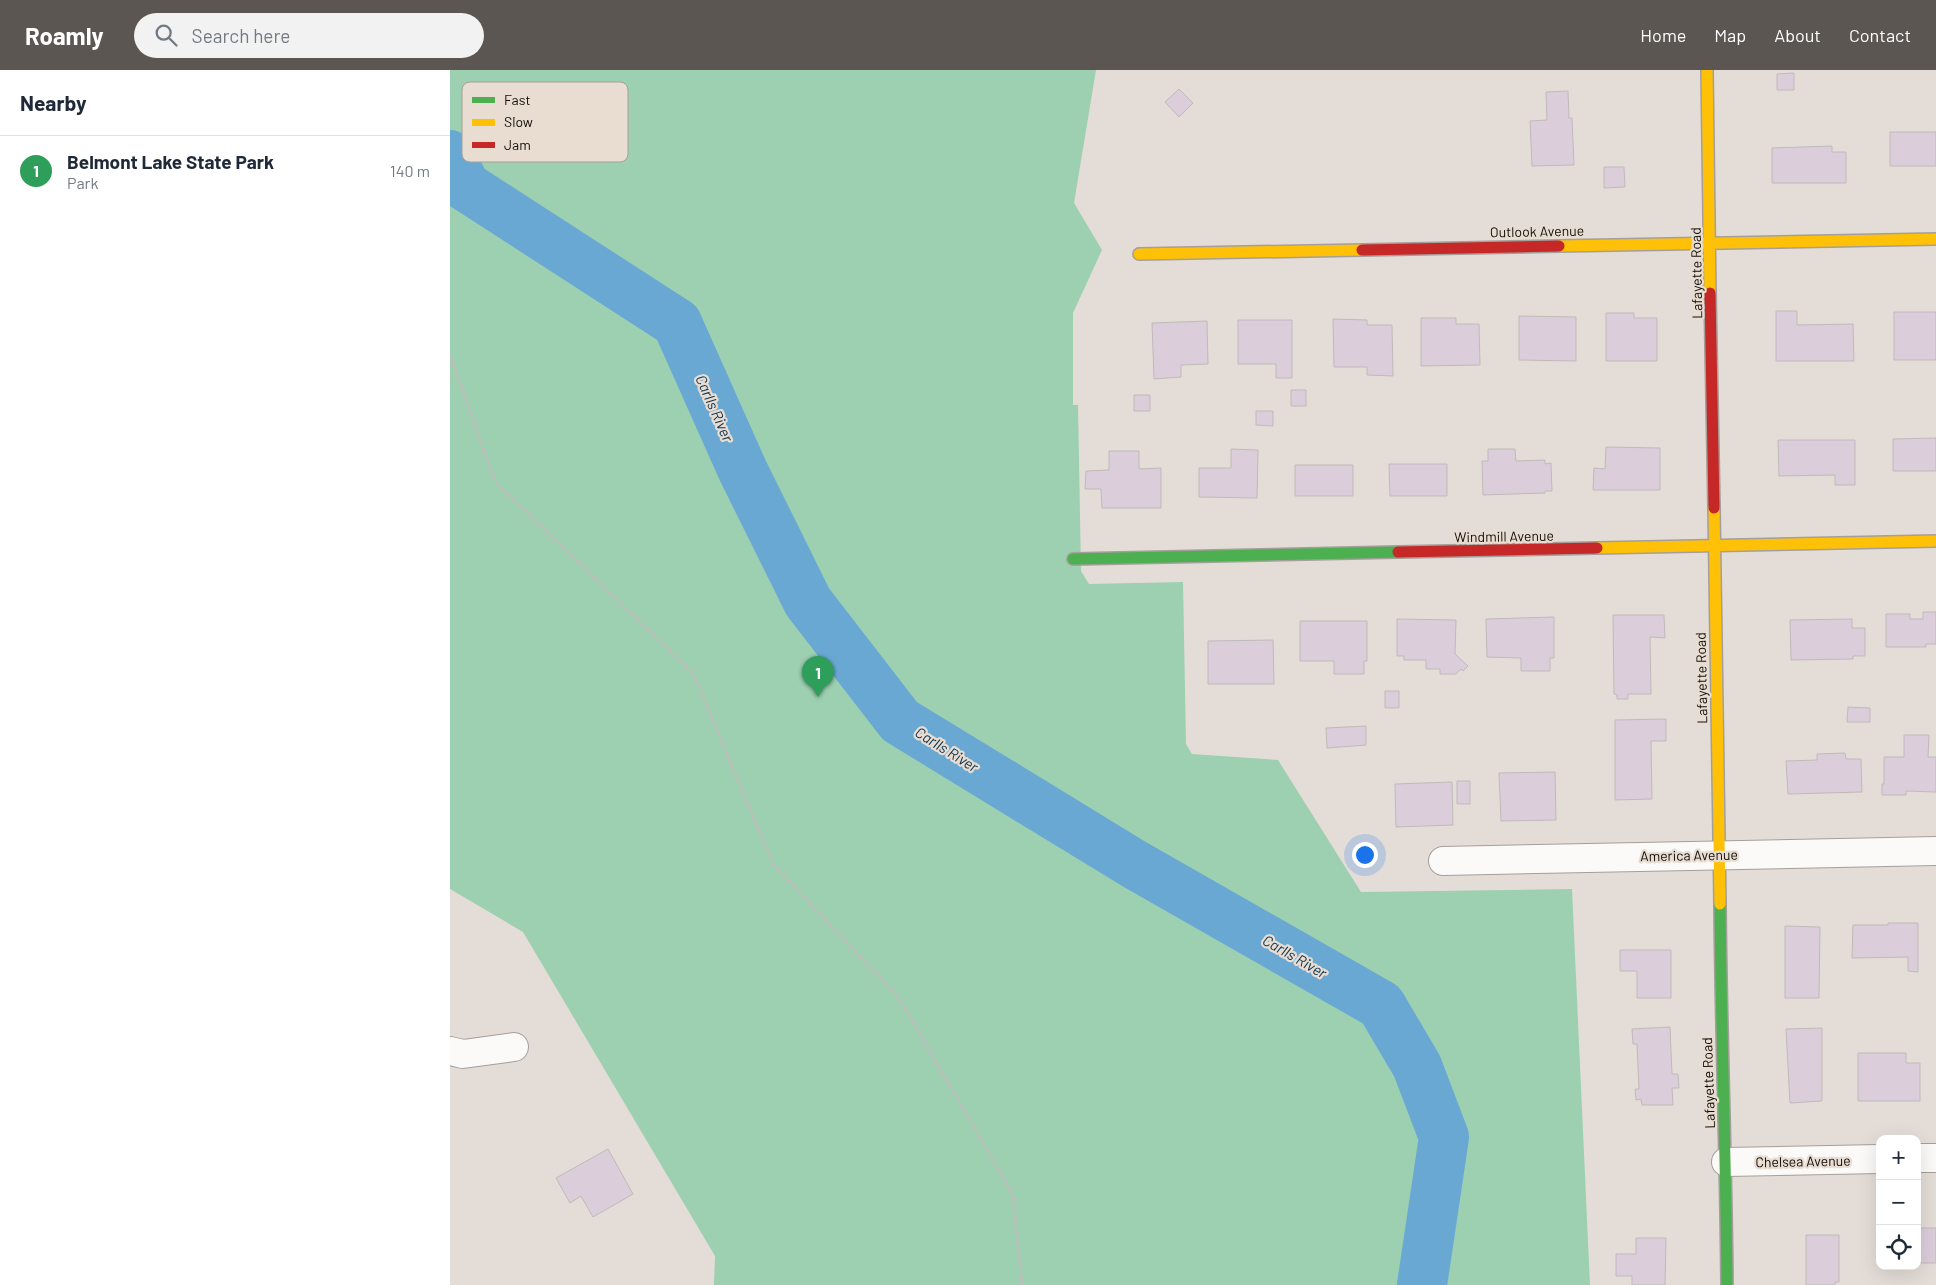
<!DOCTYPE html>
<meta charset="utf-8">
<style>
:root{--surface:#fff;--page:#f2f2f3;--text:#1f2937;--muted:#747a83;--line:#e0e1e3;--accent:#5b5651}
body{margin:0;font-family:Barlow,sans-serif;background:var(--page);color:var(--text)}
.controls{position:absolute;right:15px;bottom:15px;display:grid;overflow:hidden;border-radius:10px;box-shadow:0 5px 20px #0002}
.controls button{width:45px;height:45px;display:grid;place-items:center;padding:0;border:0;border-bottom:1px solid var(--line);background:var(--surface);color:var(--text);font:25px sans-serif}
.you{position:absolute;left:914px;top:784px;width:18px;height:18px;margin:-12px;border:4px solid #fff;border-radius:50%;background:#1a73e8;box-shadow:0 0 0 8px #1a73e833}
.badge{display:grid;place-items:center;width:32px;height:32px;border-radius:50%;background:var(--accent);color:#fff;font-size:16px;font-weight:700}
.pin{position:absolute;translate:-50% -41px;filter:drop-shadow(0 1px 2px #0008)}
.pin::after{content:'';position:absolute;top:26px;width:18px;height:15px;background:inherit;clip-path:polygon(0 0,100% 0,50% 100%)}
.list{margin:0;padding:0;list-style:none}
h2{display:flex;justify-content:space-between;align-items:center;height:65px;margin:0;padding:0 20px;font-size:21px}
h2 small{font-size:16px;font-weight:400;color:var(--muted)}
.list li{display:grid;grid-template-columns:32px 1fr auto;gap:15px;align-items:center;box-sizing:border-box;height:70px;padding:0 20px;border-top:1px solid var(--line)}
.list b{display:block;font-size:19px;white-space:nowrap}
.list p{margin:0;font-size:16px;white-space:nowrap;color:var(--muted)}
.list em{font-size:16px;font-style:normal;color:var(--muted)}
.icon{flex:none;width:28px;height:28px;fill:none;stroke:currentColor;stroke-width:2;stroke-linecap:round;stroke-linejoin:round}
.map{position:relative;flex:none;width:1486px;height:1215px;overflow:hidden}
header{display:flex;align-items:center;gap:30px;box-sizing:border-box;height:70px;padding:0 25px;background:var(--accent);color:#fff}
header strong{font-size:24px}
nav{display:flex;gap:28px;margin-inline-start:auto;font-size:18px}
.search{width:350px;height:45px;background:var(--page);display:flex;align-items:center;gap:12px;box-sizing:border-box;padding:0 18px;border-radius:28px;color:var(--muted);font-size:19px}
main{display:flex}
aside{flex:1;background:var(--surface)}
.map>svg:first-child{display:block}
.green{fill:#9cd0b1}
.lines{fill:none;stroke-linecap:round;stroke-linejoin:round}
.river{stroke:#6aa8d4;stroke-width:50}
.building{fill:#dccdda;stroke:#bfbab9}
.street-casing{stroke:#a49f9a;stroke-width:30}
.fast-casing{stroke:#a49f9a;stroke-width:14}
.slow-casing{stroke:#a49f9a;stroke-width:14}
.jam-casing{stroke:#a49f9a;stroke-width:14}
.path{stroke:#bfbdbb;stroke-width:3;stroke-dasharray:5 2.5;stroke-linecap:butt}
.street{stroke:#fbfaf9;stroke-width:28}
.fast{stroke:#4caf50;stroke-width:11}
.slow{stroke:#ffc107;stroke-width:11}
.jam{stroke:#c62828;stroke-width:11}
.labels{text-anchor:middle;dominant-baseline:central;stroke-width:4.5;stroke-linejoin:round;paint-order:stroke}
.street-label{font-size:14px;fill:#110d09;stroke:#e9ddd2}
.water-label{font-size:15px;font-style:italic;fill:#0d344e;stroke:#e9ddd2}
.key{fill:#e9ddd2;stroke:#a89f96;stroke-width:1}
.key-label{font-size:14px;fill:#110d09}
</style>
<header>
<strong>Roamly</strong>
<div class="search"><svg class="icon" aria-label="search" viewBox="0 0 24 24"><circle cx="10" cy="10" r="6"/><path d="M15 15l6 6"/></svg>Search here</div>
<nav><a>Home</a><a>Map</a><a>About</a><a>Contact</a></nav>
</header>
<main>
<aside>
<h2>Nearby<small></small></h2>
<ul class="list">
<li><span class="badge" style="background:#2e9e5b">1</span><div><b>Belmont Lake State Park</b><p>Park</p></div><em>140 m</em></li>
</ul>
</aside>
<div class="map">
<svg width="1486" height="1215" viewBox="0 0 1486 1215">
<rect width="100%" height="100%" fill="#e4ddd7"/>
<path class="green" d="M0,0H646L624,133L652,180L623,243V335H628L631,501L639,514L733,512L736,674L742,684L828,690L911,822L1122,819L1140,1215H264L265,1186L73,862L0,819Z"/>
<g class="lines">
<path class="river" d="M0,85L15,116L227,253L293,401L358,532L450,651L684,794L931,935L967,996L994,1067L972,1215"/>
</g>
<path class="building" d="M1344,3V20H1327V4Z
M729,19L743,33L729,47L715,32Z
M1118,21L1119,48H1122L1124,95L1082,96L1080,51L1097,50L1096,22Z
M1440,62H1486V96H1440Z
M1382,76V82H1396V113H1322V78Z
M1154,97H1174L1175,117L1154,118Z
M1326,241H1347V255L1403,254L1404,291H1326Z
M1444,242H1486V290H1444Z
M1156,243H1184V248H1207V291H1156Z
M1069,246L1126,247V291L1069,290Z
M971,248H1006V254H1029L1030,295L971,296Z
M883,249L917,250V255H942L943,306L917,305V297H884Z
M788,250H842V308H826V294H788Z
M757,251L758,294L731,295V307L704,309L702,253Z
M841,320H856V336H841Z
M684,325H700V341H684Z
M806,341H823V356L806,355Z
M1486,368V401H1443V369Z
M1328,370H1405V415H1385V405L1329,406Z
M1156,377L1210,378V420H1143L1144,398L1155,399Z
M781,379L808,380L807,428L749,427V398H781Z
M1038,379H1065L1066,391L1095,390V394L1101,393L1102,421H1095V423L1033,425L1032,391H1038Z
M659,381H689V399L711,398V438H652L651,419H635L636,401L659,400Z
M939,394H997V426H940Z
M845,395H903V426H845Z
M1473,542H1486V574H1476V577H1436V544H1460V549H1473Z
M1163,545H1214L1215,568L1200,567L1201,624H1178V629H1167V625L1164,624Z
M1104,547V588H1100V601H1071V588L1037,587L1036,549Z
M947,549L1006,550L1005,584L1018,596L1013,601L1011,599L1006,604H990V599H976V590H954V586H947Z
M1402,549V558H1415V586H1403V589L1341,590L1340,550Z
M850,551H917V591H914V604H884V591H850Z
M823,570L824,614H758V571Z
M935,621H949V638H935Z
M1398,637L1420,638V652H1397Z
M1216,649V671H1201L1202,729L1165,730V650Z
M916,656V675L877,678L876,658Z
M1454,665H1479L1478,687H1486V722L1456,721V725H1432V714H1434V687H1454Z
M1395,683L1396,689H1411L1412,722L1338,724L1336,691L1367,690V684Z
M1105,702L1106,750L1051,751L1049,703Z
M1007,711H1020V734H1007Z
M1002,712L1003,755L946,757L945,714Z
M1438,853H1468V902L1458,901V887L1402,888L1403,855H1438Z
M1335,856L1370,857L1369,928H1335Z
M1170,880H1221V928H1187V901H1170Z
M1220,957L1222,1004H1228L1229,1018H1222L1223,1035H1192L1191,1029L1186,1030L1185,1019H1189L1187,974H1183L1182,959Z
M1372,958V1031L1340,1033L1336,959Z
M1408,983H1456V993H1470V1031H1408Z
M158,1079L183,1124L143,1147L131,1126L120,1133L106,1108Z
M1467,1158H1486V1193H1467Z
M1356,1165H1389V1212H1385V1215H1356Z
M1186,1168H1216L1215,1215H1182V1206H1166V1184H1186Z"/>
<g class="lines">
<g class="street-casing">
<path id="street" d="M993,791L1486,781
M0,981L13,984L64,977
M1467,1088H1486
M1276,1092L1430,1089"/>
</g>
<g class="fast-casing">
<path id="fast" d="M623,489L948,482
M1270,834C1271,961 1276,1088 1277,1215"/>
</g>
<g class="slow-casing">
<path id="slow" d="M1257,0L1260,223
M1109,176L1486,169
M689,184L912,180
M1264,438L1270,834
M1147,478L1486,471"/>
</g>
<g class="jam-casing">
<path id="jam" d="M912,180L1109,176
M1260,223L1264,438
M948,482L1147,478"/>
</g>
<path class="path" d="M0,285L45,412L243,603L323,794L449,928L563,1125L572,1215"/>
<use href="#street" class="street"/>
<use href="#fast" class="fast"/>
<use href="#slow" class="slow"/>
<use href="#jam" class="jam"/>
</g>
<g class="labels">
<g class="street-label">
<text transform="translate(1087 161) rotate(-1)">Outlook Avenue</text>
<text transform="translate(1246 203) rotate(-91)">Lafayette Road</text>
<text transform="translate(1054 466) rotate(-1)">Windmill Avenue</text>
<text transform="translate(1251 608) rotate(-91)">Lafayette Road</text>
<text transform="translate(1239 785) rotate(-1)">America Avenue</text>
<text transform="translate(1258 1013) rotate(-92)">Lafayette Road</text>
<text transform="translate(1353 1091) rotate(-1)">Chelsea Avenue</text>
</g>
<g class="water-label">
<text transform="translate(265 338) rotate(66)">Carlls River</text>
<text transform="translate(497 679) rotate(32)">Carlls River</text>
<text transform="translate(845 886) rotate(30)">Carlls River</text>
</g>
</g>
<rect x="12" y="12" width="166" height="80" rx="8" class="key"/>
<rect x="22" y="27" width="23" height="6" fill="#4caf50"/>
<rect x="22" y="49" width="23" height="7" fill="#ffc107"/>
<rect x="22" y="72" width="23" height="6" fill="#c62828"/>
<g class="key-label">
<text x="54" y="35">Fast</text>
<text x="54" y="57">Slow</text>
<text x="54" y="80">Jam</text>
</g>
</svg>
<div class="controls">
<button>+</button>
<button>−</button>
<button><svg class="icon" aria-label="locate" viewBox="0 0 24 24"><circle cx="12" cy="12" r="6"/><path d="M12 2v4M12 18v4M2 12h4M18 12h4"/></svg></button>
</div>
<div class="you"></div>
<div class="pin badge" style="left:368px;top:627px;background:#2e9e5b">1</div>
</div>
</main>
